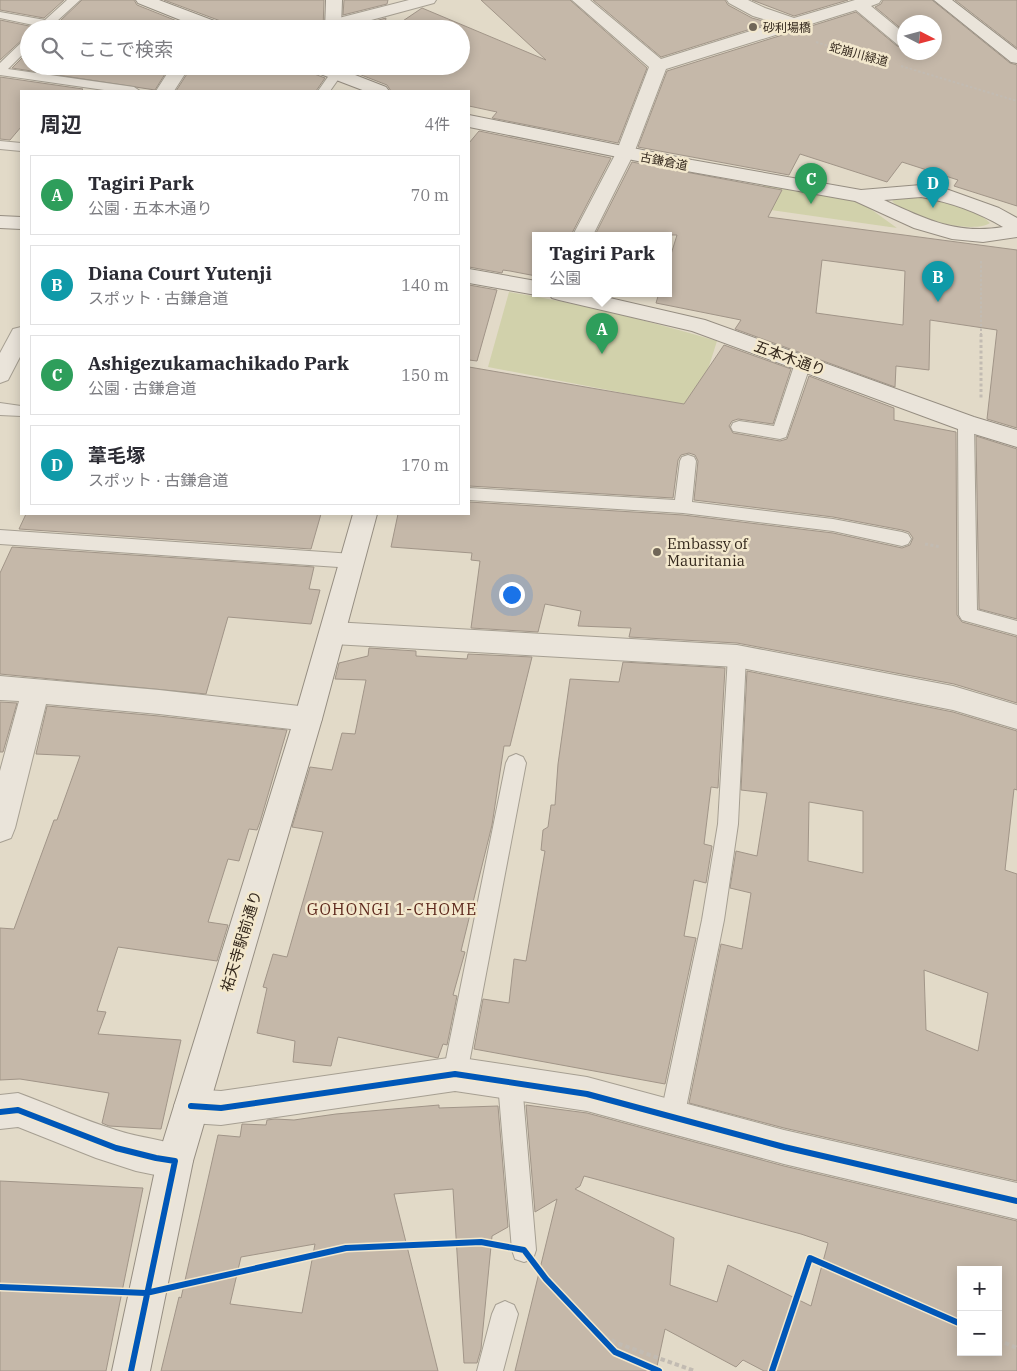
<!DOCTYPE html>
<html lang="ja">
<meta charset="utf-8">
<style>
:root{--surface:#fff;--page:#f2f2f3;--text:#2b2b33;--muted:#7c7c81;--line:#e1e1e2;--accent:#706658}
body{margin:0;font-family:"IBM Plex Serif","Noto Sans JP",serif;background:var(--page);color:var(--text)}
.controls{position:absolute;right:15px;bottom:15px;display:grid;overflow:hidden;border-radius:0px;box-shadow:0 2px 12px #0003}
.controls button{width:45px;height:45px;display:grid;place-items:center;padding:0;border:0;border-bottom:1px solid var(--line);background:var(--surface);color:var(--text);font:25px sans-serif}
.compass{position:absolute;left:897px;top:15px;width:45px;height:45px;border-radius:50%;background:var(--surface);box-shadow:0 2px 12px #0003;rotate:96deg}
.you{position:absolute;left:511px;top:594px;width:18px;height:18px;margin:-12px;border:4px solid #fff;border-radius:50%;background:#1a73e8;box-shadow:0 0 0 8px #1a73e833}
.badge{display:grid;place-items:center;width:32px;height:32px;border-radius:50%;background:var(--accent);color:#fff;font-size:16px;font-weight:700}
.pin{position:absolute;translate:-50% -41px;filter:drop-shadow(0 1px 2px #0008)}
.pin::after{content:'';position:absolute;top:26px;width:18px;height:15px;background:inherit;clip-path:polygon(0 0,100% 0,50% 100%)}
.popup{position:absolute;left:532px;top:232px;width:140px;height:65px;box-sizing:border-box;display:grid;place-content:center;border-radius:0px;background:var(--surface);filter:drop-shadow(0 1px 4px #0005);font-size:16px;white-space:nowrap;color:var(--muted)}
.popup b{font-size:19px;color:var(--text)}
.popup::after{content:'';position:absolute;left:50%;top:100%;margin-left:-10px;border:10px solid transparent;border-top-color:var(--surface)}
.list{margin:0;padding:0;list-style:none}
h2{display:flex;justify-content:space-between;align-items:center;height:65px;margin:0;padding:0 20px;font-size:21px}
h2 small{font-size:16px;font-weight:400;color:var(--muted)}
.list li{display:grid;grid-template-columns:32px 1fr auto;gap:15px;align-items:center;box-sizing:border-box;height:80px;margin:0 10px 10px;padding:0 10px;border:1px solid var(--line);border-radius:0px}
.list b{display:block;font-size:19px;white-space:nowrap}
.list p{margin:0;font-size:16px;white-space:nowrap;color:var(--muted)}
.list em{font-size:16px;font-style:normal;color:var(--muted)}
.icon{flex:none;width:28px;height:28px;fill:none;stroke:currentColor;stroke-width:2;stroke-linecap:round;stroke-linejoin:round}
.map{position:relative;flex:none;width:1017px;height:1371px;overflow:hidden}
.search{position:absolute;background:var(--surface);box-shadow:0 2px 12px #0003;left:20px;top:20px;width:450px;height:55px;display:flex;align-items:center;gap:12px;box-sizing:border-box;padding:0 18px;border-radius:28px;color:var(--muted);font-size:19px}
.panel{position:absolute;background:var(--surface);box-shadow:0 2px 12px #0003;left:20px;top:90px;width:450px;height:425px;border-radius:0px}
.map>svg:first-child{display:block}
.green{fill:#d1d1ab}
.building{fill:#c5b8a9;stroke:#a19588;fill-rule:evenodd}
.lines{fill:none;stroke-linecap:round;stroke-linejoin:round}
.lane-casing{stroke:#a69f92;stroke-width:2}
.street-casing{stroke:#a69f92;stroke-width:2}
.secondary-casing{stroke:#968e82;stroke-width:2}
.path-far2{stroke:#c2bbb2;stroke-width:2;stroke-dasharray:2.5 2;stroke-linecap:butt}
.path-far1{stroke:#c2bbb2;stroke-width:3;stroke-dasharray:3 2.5;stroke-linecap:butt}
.path{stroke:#c2bbb2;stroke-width:4;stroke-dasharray:4.5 3;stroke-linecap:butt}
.lane{fill:#eae4da;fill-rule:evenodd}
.street{fill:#eae4da;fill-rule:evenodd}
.secondary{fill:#eae4da;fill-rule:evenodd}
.cycleway-casing{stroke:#f3e8cd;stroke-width:9}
.cycleway{stroke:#0057b8;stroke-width:6}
.poi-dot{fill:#706658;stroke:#f3e8cd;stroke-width:2}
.labels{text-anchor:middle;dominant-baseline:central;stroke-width:5;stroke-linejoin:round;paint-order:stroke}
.far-poi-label{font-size:12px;fill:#33271c;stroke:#f3e8cd;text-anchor:start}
.far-street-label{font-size:12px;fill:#33271c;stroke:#f3e8cd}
.street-label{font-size:15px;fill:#33271c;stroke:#f3e8cd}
.poi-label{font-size:15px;fill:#33271c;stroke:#f3e8cd;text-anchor:start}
.neighbourhood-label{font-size:16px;letter-spacing:1px;fill:#5e291d;stroke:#f3e8cd}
</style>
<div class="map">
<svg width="1017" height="1371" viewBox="0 0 1017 1371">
<rect width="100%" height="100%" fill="#e2dac8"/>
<path class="green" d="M763,185L858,200L897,228L756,208Z
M923,196C946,201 973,206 990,223C972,235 905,217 892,201L896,199Z
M509,292C579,303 649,321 717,341L696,407L488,367Z"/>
<path class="building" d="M0,0H64L44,18L0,10Z
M82,0H134L137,5L197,29H83L79,25L60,21Z
M164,0H324L323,29H229L226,23Z
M344,0H388L387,4L343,15Z
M481,0H570L647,68L618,143L492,118L497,112L469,106V91H391L387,85L338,66H461V29H391L422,8L546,60Z
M593,0H725L728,5L752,18L770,23L661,57Z
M752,0H848L794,16Z
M883,0H932L1010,63L1017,65V206L954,186L958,180L902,162L887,182L800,154L789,175L638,147L667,71L856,12L897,46L904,48V52H934V22H904V31L875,7L881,4Z
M955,0H1017V48Z
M386,18L384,29H346Z
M0,20L34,27L29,29V36L24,38L0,60Z
M29,51V66H170L155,90L12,68Z
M192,66H305L309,72L325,78L316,91H176Z
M0,77L83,89L81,91H21V127L10,140L0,139Z
M479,131L611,158L571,235H536V276L510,271L503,270L502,273L469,267V143Z
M632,162L782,190L768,217L1017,250V428L987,419L997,330L930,320L929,370L896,366L895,387L735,329L741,320L656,303L659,293H668V264L677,235H595ZM822,260L905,271L903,325L816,313Z
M469,285L497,290L477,361L469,360Z
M724,345L791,369L773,424L738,419L732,421L729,426L733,433L780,441L787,439L809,376L894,408V420L956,432L957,615L962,622L1017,637V703L954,684L737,643L629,637L631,628L578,626L581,611L545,604L538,632L471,628L480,561L471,560L472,553L391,547L398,514H469V502L683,515L833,533L902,548L910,545L913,538L909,532L902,530L833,517L694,500L698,461L695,455L689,453L681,455L678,460L673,498L469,486V367L684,404Z
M976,436L1017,449V619L979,609Z
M26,514H321L311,549L19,529Z
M12,547L314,567L309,589L320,590L311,624L228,617L206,694L0,674V573Z
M369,648L416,651V656L467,659L468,654L532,657L510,746H504L492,825L461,951L465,952L453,995L457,996L447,1045L443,1044L438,1058L338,1037L331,1066L293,1062L295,1041L257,1033L267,988L263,987L273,954L287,957L323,832L292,827L310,767L332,770L342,733L355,734L366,680L335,679L339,663L368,656Z
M623,662L725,668L718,788L711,787L704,844L712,846L706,883L694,880L684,936L696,938L665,1084L474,1049L483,999L509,1003L514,959L526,961L545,851L541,850L543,830L548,827L551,805H555L558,764L570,679L619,682Z
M747,671L953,712L1017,731V790L1014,789L1005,870L1017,874V1181L784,1128L689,1103L721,944L742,949L751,893L730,888L736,851L757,856L767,793L741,790ZM809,802L863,811V873L808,861ZM924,970L988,993L978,1051L926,1030Z
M0,702L17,703L3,752H0Z
M47,706L159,716L287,730L260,822L257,830L249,829L239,861L228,859L208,922L228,925L217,961L118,947L97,1011L106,1012L98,1034L181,1040L161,1129L109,1126L102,1123L109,1093L20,1079L0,1080V928L14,929L54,820H57L80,756L36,754Z
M439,1105V1108L498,1106L508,1227L492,1236L481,1349L477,1363H464L453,1189L394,1194L438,1371H161L179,1297L181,1298L218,1135L240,1137L242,1124L266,1125L267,1120L275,1119L294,1120L336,1114ZM315,1244L302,1313L230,1304L241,1257Z
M526,1105L587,1113L784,1166L1017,1221V1371H764L743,1360L736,1367L665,1329L656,1371H515L557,1199L535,1212ZM584,1176L801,1234L828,1243L811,1306L728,1265L717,1302L670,1285L674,1238L575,1189L580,1186ZM961,1270H998V1352H961Z
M0,1181L143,1188L106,1371H0Z"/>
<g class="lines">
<g class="lane-casing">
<path id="lane" d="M67,0H80L56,22L79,27L81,29H35L38,26L0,18V12L45,20Z
M29,38V48L8,69L134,87L140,91H111L0,75V63L25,39Z
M336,70L342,74L330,91H318L332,71Z
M0,141L21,143V151L0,149Z
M803,358L808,359L811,363L786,437L780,439L733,431L731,427L733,423L739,421L774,426L795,363L798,359Z
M0,403L21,406V416L0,415Z
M966,417L972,419L974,423L977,610L1017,621V635L962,620L959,615L958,423L960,419Z
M688,455L694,457L696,461L692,502L833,519L902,532L908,534L911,539L908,544L902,546L833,531L683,513L469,500V488L675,500L680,461L682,457Z
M0,530L353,554L359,556L362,561L359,566L353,568L0,544Z
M737,648L744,651L746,656L738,824L724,920L684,1118L680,1126L672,1130L664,1126L660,1118L702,920L718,824L728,656L730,651Z
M516,754L523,757L526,763L467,1074L463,1082L455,1086L447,1082L443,1074L506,763L509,757Z
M510,1071L518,1075L522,1083L536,1250L533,1259L524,1262L515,1259L512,1250L498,1083L502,1075Z
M505,1301L514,1305L518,1314L503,1371H477L492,1314L496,1305Z"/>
</g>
<g class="street-casing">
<path id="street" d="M409,0H436L434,3L338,29H327L325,25L327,21Z
M572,0H590L661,59L776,23L753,16L729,3L727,0H748L765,8L794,18L855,0H881L879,3L871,6L904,33V46L898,45L856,10L666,69L634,153L593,235H573L616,153L649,67Z
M172,66H190L174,91H156Z
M21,327V355L8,380L0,383V353L13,329Z
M333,622L737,645L953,686L1017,705V729L953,710L737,667L333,644L324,641L320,633L324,625Z
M0,676L159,690L308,707L318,711L322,719L318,727L308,731L159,714L46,704L15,828L11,838L0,842V771L19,701L0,700Z
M455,1057L587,1077L784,1130L1017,1183V1219L784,1164L587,1111L455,1091L221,1125L191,1123L179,1118L174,1106L179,1094L191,1089L221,1091Z
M18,1093C51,1105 83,1120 116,1130C139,1138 165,1139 187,1149L193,1161L187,1173L175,1179L136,1171L96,1158L18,1127L0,1129V1095Z"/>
</g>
<g class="secondary-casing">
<path id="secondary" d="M136,0H159L225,25L227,29H203L138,3Z
M326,0H342L341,29H325Z
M934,0H952L1017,50V63L1011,62Z
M307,66H332L386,87L389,91H365L310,70Z
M469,115L692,160L861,190L921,185L946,189L999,208L1017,218V237L983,242L952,239L914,228L855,201L692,172L469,127ZM921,197C950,202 978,212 1003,227C957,235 925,219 884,200Z
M0,216L21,217V229L0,228Z
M469,269L536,281V293H543L536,295L469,283Z
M548,293H588L705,320L974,417L1017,430V447L958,429L692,331L559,300L552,298Z
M353,514H377L322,719L193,1161L150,1371H112L157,1161L294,719Z"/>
</g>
<path class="path-far2" d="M816,42L866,58L890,63
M901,66L1017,101
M981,261V335"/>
<path class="path-far1" d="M981,334V400
M925,544L941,547"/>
<path class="path" d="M542,1273L595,1331L619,1344L695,1371
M185,1285L346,1248L481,1242L495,1245
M0,1287L110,1292
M998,1340L1017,1348
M772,1371L810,1258L961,1324"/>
<use href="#lane" class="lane"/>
<use href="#street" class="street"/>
<use href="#secondary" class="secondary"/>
<g class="cycleway-casing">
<path id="cycleway" d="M191,1106L221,1108L455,1074L587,1094L784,1147L1017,1201
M0,1112L18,1110L116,1148L156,1158L175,1161L131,1371
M0,1287L146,1293L346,1248L481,1242L524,1250L546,1279L615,1352L659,1371
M772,1371L810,1258L961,1324"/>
</g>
<use href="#cycleway" class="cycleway"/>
</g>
<g class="poi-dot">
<circle cx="753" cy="27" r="5"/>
<circle cx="657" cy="552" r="5"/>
</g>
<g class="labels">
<g class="far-poi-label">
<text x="763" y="27">砂利場橋</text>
</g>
<g class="far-street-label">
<text transform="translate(859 54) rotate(15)">蛇崩川緑道</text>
<text transform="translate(664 161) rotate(11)">古鎌倉道</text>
</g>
<g class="street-label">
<text transform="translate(790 358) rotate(20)">五本木通り</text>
<text transform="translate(241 941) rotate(-73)">祐天寺駅前通り</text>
</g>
<g class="poi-label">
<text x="667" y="543">Embassy of<tspan x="667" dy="17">Mauritania</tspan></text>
</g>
<g class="neighbourhood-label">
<text x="392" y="909">GOHONGI 1-CHOME</text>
</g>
</g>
</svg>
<div class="controls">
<button>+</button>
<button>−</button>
</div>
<svg class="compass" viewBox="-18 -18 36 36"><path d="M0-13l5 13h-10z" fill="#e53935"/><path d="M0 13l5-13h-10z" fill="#7c7c81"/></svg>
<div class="you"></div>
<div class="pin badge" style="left:602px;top:354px;background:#2e9e5b">A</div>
<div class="popup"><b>Tagiri Park</b>公園</div>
<div class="pin badge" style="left:938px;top:302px;background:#0f9aa8">B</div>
<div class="pin badge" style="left:811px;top:204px;background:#2e9e5b">C</div>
<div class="pin badge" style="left:933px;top:208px;background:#0f9aa8">D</div>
<div class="search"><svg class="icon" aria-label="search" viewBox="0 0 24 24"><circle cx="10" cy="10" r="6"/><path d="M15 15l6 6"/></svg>ここで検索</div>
<section class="panel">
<h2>周辺<small>4件</small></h2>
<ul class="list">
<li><span class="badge" style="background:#2e9e5b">A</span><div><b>Tagiri Park</b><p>公園 · 五本木通り</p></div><em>70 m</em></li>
<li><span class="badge" style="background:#0f9aa8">B</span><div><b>Diana Court Yutenji</b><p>スポット · 古鎌倉道</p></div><em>140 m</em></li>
<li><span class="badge" style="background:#2e9e5b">C</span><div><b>Ashigezukamachikado Park</b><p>公園 · 古鎌倉道</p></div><em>150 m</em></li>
<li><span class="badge" style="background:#0f9aa8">D</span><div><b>葦毛塚</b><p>スポット · 古鎌倉道</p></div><em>170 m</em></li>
</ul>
</section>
</div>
